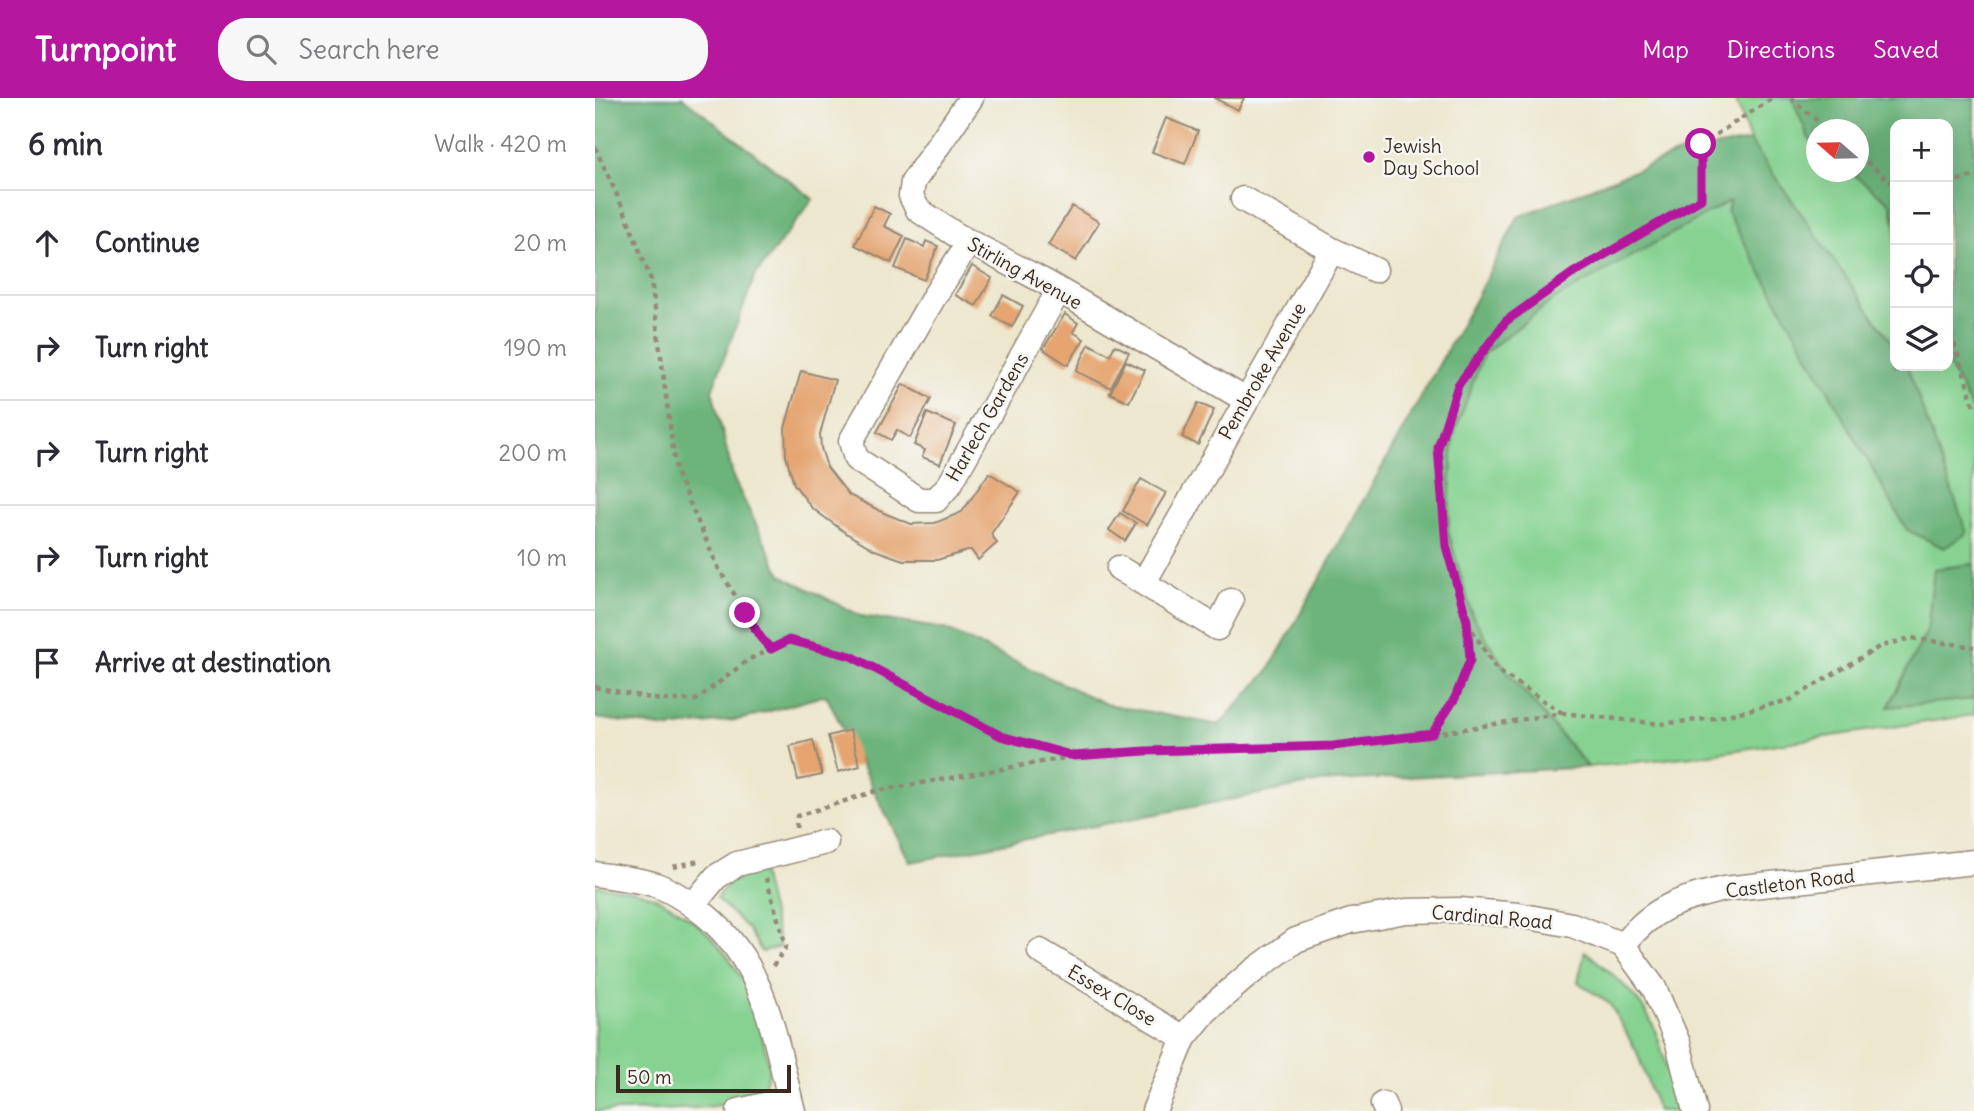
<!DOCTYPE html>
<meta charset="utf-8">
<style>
:root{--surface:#fff;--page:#f7f7f7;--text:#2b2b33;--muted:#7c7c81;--line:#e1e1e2;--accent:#b5179e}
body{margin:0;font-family:Delius,sans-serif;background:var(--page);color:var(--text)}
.controls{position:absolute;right:21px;top:21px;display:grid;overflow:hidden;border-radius:14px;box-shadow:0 7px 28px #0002}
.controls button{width:63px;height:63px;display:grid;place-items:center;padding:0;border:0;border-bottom:2px solid var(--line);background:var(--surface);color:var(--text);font:35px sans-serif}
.compass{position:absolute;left:1211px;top:21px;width:63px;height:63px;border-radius:50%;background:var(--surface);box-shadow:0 7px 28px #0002;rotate:290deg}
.scale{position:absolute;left:21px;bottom:18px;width:175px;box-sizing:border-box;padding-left:7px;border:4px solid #3b2a1e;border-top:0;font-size:19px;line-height:24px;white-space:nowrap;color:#3b2a1e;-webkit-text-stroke:5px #f6f6f2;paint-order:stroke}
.stop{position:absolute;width:21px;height:21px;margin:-16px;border:5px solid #b5179e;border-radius:50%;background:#fff}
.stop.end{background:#b5179e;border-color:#fff;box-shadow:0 2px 7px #0008}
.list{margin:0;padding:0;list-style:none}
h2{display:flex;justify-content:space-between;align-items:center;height:91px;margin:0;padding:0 28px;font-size:30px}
h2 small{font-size:23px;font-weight:400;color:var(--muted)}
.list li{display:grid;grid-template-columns:46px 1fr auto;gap:21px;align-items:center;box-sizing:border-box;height:105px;padding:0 28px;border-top:2px solid var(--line)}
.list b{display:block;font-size:26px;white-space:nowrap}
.list em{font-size:23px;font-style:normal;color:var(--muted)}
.icon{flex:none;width:38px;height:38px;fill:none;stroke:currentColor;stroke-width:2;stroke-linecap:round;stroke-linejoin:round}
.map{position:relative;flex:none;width:1379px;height:1013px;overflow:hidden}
header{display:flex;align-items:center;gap:42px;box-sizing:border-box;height:98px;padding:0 35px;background:var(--accent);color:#fff}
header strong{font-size:33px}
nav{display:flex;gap:38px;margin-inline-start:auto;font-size:24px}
.search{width:490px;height:63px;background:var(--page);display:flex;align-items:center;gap:18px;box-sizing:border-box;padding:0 24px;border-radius:28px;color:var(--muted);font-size:26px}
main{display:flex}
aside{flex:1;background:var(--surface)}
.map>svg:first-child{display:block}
.green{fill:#85d291;stroke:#607e58;stroke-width:2;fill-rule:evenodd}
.forest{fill:#6cb47b;stroke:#546f4c;stroke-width:2}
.building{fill:#e5a46f}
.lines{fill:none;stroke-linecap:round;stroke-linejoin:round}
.minor-casing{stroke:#948876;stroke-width:27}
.path{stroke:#948876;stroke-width:4.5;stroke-dasharray:5 5;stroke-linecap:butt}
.minor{stroke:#fff;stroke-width:24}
.route{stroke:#b5179e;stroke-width:9}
.poi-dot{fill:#b5179e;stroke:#f6f6f2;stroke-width:2.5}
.labels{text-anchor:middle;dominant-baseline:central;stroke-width:5;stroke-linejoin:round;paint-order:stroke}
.poi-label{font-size:19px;fill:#3b2a1e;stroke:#f6f6f2;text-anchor:start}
.street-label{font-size:19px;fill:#3b2a1e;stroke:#f6f6f2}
</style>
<header>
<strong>Turnpoint</strong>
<div class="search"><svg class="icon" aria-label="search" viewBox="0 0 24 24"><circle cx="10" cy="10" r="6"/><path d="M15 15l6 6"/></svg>Search here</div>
<nav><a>Map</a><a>Directions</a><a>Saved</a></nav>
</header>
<main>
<aside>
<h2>6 min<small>Walk · 420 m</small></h2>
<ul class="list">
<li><svg class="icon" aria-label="ahead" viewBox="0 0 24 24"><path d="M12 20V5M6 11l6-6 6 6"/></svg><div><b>Continue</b></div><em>20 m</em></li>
<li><svg class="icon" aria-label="right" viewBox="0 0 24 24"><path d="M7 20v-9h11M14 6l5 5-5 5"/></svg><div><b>Turn right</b></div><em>190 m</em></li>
<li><svg class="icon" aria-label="right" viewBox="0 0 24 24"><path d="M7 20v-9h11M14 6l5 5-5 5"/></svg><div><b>Turn right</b></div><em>200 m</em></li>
<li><svg class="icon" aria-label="right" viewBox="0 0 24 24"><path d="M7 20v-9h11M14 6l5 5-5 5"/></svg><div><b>Turn right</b></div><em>10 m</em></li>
<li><svg class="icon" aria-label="arrive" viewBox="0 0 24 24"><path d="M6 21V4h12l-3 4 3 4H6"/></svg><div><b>Arrive at destination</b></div></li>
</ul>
</aside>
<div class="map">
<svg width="1379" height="1013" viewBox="0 0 1379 1013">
<rect width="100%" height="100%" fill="#f6f6f2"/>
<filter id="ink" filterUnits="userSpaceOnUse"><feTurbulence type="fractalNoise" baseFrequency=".0143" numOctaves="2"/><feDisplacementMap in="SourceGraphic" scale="14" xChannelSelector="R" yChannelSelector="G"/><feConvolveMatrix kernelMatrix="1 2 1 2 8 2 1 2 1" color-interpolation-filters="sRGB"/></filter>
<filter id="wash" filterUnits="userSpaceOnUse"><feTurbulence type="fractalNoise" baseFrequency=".00686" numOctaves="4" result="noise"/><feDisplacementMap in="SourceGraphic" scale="28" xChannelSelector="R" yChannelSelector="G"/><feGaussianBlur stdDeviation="1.57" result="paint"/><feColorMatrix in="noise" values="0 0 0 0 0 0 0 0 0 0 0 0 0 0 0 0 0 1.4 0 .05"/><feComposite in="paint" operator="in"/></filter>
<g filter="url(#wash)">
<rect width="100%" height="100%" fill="#ede7ce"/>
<path class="green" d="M1140,0H1379V617L1108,657L993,669L912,574L877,517L853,433L858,339L888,256L958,202L1017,168L1155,43ZM1300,26H1353V268H1300ZM1222,32H1264V74H1222Z
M166,771L185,849L167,854L153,831L121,800L135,783Z
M0,787C17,790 37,791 53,797C94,812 132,849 151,888C163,913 168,944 175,971C172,979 170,989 164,996C141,1013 35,1013 0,1013Z
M990,853C1013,873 1039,892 1054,919C1069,948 1073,983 1083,1013H1063L1042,954L1015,906L983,884Z"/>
<path class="forest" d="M0,0H88L218,101L160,178L117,292L139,382L186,477L266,518L350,531L511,606L624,627L674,572L881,200L923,119L1087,54L1155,43L1300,249V268H1312L1372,435L1349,450L1312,432L1132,114L1135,103L958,202L889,255L858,339L853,433L877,517L912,574L993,669L725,684L315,764L231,597L147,621L74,630L0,620Z
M1197,0H1379V315L1353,266V26H1300V127L1295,105L1255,74H1264V32H1222L1221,47L1214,41Z
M1379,466V601L1293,609L1332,533L1339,471Z"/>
<g id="blocks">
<path class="building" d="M619,0H649L643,12Z
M571,20L603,33L590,66L557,54Z
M279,108L295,116L289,128L309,138L296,165L260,147Z
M477,108L504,124L481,163L453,147Z
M312,141L329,149L331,143L343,148L329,182L300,170Z
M377,168L397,180L381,208L360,197Z
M408,197L428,208L417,229L397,218Z
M470,216L483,225L478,234L489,241L473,267L448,251Z
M494,246L515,257L520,247L534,254L516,290L481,273Z
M531,263L550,272L534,304L515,295Z
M206,273L240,282L225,336L226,350L232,369L254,397L289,415L316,426L340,425L367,414L394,375L425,394L396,436L402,445L383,462L376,452L342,462H308L280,452L251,435L217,410L199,386L191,358L190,330Z
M308,286L336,301L315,340L302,332L296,342L282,334Z
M603,305L619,312L603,347L587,339Z
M332,315L361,327L345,366L327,359L330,352L319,347Z
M546,381L571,395L552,427L528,413Z
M525,415L541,425L530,443L514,432Z
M255,632L265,668L243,674L233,638Z
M218,642L227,677L203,682L195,648Z"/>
</g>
</g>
<g filter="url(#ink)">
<use href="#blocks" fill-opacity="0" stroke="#948876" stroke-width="2"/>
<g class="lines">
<g class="minor-casing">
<path id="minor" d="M376,0L318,84L316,98L323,112L363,138L452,185L651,302
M374,144L340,197L256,343L261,361L324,402H341L355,386L464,192
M737,152L780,172
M524,470L622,530L636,503
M549,484L737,152L648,101
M0,776C19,779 40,781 58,786C77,792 94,804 109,816C172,867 179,940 198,1013
M98,807L121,779L142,766L231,744
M1028,847C1058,809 1083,802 1129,791L1379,764
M1028,847L1059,890L1083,945L1100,1013
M445,853L589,940
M788,1006L791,1013
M144,1013L195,1001
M559,1013L589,940L611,913L653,877L701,842L756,823L811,813L865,812L923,817L977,827L1028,847"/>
</g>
<path class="path" d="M1196,0L1233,32
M0,49L31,117L56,182L81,374L124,471L166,540L176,551
M1264,57L1300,88
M1353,85L1379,78
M1353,226L1379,308
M872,524L902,572L967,615
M0,589L65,602H101L153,562L194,542L256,558L406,638L479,658L550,653L738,648L837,636L860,600L875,562L871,523L851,448L843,350L863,287L911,223L978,175L1106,101V46L1178,0
M838,636L968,615L1065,626L1120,620L1195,602L1284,549L1315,540L1379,549
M201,730L202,718L281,693L475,659
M78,769L103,763
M171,780L191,849L177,869"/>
<use href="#minor" class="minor"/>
</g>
</g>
<g class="lines" filter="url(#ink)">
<path class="route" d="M150,515L166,540L176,551L194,542L256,558L406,638L479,658L550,653L738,648L837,636L860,600L875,562L872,523L851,448L843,350L863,287L911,223L978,175L1106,101V46"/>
</g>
<circle class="poi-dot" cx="774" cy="59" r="7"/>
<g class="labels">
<g class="poi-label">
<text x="788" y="48">Jewish<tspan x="788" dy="22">Day School</tspan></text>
</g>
<g class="street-label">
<text transform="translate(430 175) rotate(29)">Stirling Avenue</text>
<text transform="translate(667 273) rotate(-60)">Pembroke Avenue</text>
<text transform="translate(392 319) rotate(-60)">Harlech Gardens</text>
<text transform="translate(1195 785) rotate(-7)">Castleton Road</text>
<text transform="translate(897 819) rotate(5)">Cardinal Road</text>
<text transform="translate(517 897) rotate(31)">Essex Close</text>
</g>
</g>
</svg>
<div class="controls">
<button>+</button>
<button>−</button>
<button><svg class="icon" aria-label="locate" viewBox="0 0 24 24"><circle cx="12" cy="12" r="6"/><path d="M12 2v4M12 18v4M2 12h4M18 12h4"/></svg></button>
<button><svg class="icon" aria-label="layers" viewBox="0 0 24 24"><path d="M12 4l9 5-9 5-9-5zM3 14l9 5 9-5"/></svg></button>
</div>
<svg class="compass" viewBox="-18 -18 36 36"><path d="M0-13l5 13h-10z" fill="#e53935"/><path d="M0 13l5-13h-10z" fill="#7c7c81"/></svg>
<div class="scale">50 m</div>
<div class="stop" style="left:1106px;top:46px"></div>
<div class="stop end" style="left:150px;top:515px"></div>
</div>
</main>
